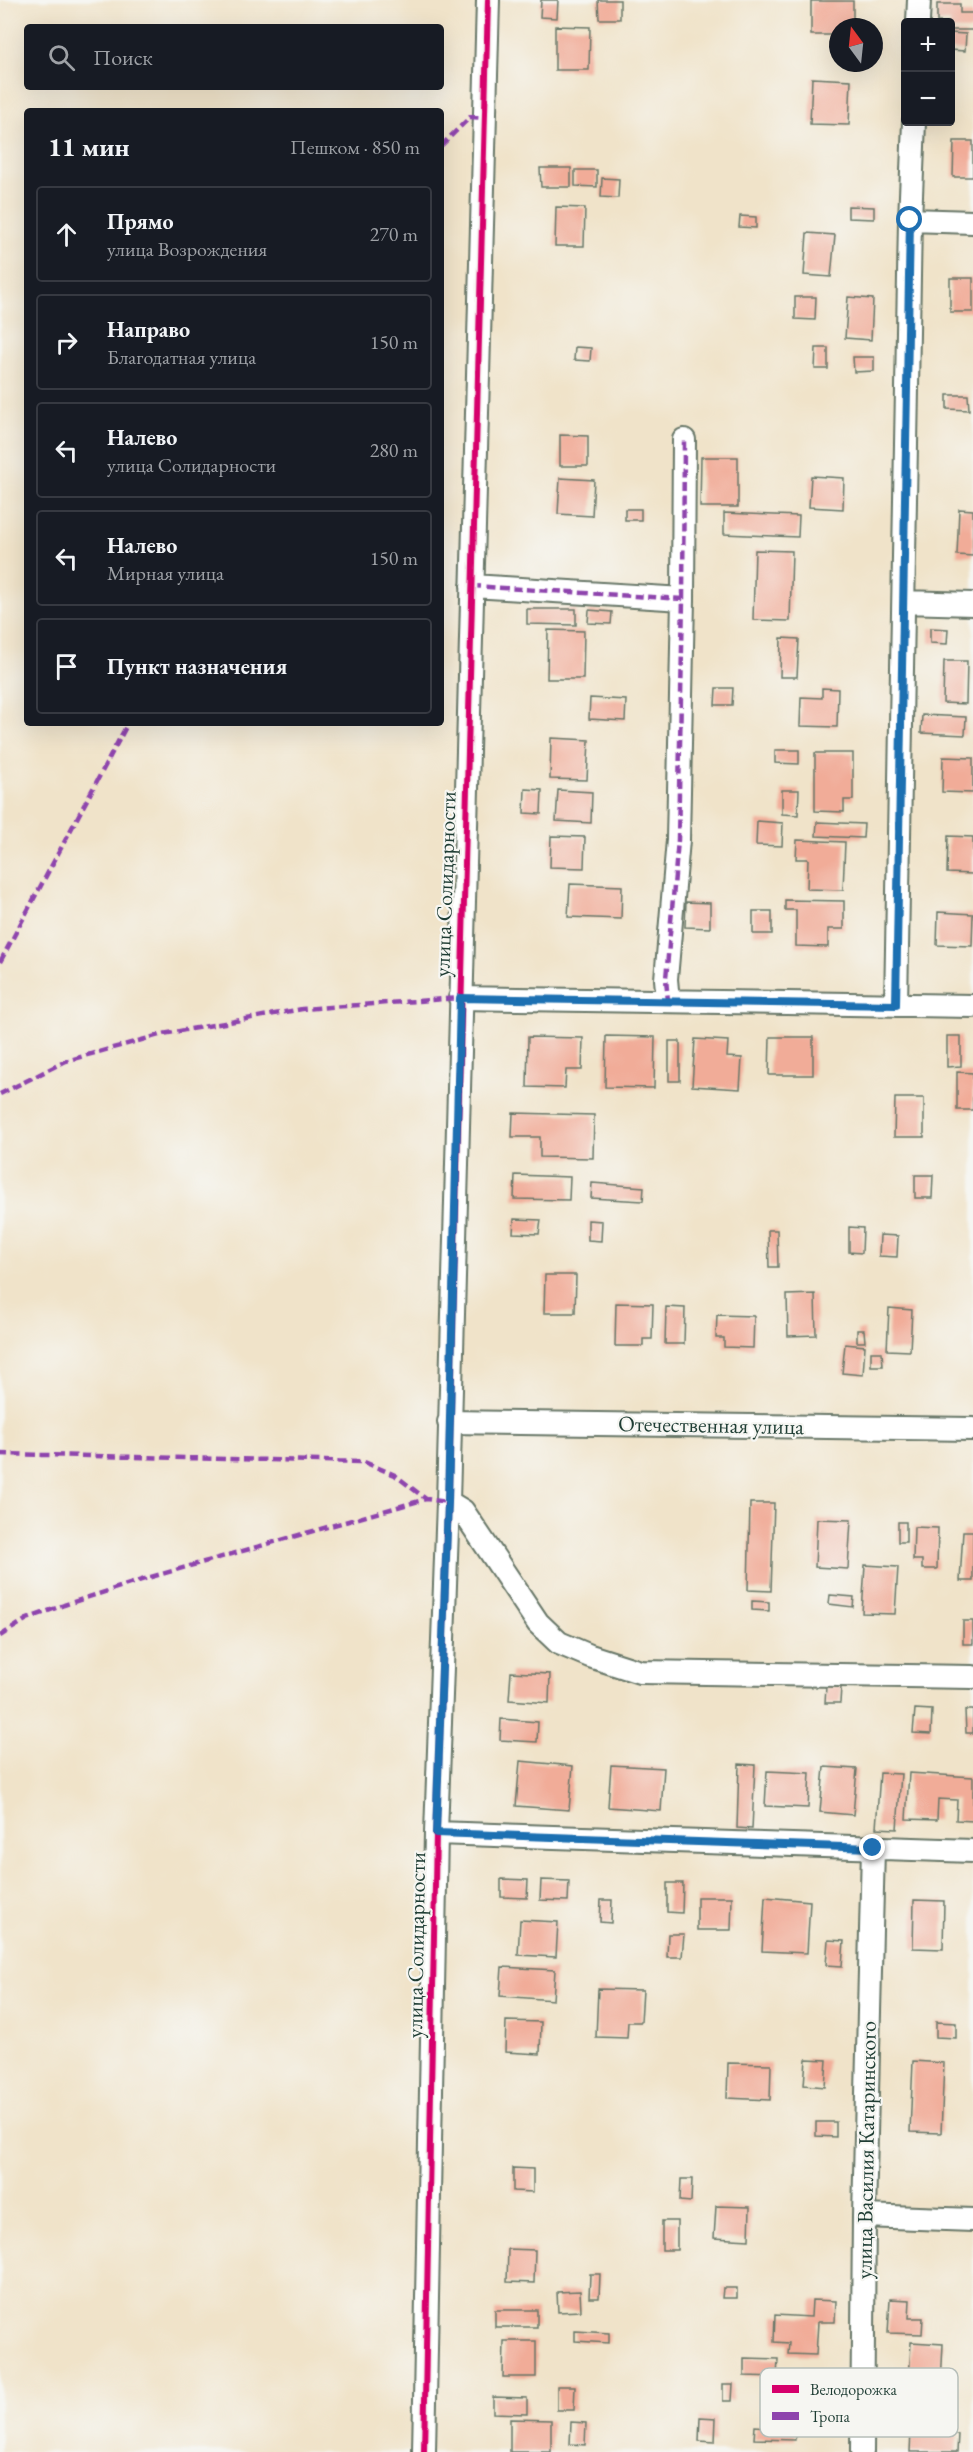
<!DOCTYPE html>
<html lang="ru">
<meta charset="utf-8">
<style>
:root{--surface:#171b24;--page:#242831;--text:#f1f3f6;--muted:#9ea1a6;--line:#363941}
body{margin:0;font-family:"EB Garamond",serif;background:var(--page);color:var(--text)}
.controls{position:absolute;right:18px;top:18px;display:grid;overflow:hidden;border-radius:6px;box-shadow:0 6px 24px #0002}
.controls button{width:54px;height:54px;display:grid;place-items:center;padding:0;border:0;border-bottom:2px solid var(--line);background:var(--surface);color:var(--text);font:30px sans-serif}
.compass{position:absolute;left:829px;top:18px;width:54px;height:54px;border-radius:50%;background:var(--surface);box-shadow:0 6px 24px #0002;rotate:345deg}
.stop{position:absolute;width:18px;height:18px;margin:-14px;border:4px solid #1f6fb2;border-radius:50%;background:#fff}
.stop.end{background:#1f6fb2;border-color:#fff;box-shadow:0 2px 6px #0008}
.list{margin:0;padding:0;list-style:none}
h2{display:flex;justify-content:space-between;align-items:center;height:78px;margin:0;padding:0 24px;font-size:26px}
h2 small{font-size:20px;font-weight:400;color:var(--muted)}
.list li{display:grid;grid-template-columns:39px 1fr auto;gap:18px;align-items:center;box-sizing:border-box;height:96px;margin:0 12px 12px;padding:0 12px;border:2px solid var(--line);border-radius:6px}
.list b{display:block;font-size:22px;white-space:nowrap}
.list p{margin:0;font-size:20px;white-space:nowrap;color:var(--muted)}
.list em{font-size:20px;font-style:normal;color:var(--muted)}
.icon{flex:none;width:33px;height:33px;fill:none;stroke:currentColor;stroke-width:2;stroke-linecap:round;stroke-linejoin:round}
.map{position:relative;flex:none;width:973px;height:2452px;overflow:hidden}
.search{position:absolute;background:var(--surface);box-shadow:0 6px 24px #0002;left:24px;top:24px;width:420px;height:66px;display:flex;align-items:center;gap:15px;box-sizing:border-box;padding:0 21px;border-radius:6px;color:var(--muted);font-size:22px}
.panel{position:absolute;background:var(--surface);box-shadow:0 6px 24px #0002;left:24px;top:108px;width:420px;height:618px;border-radius:6px}
.map>svg:first-child{display:block}
.building{fill:#f1ac98}
.lines{fill:none;stroke-linecap:round;stroke-linejoin:round}
.street-casing{stroke:#687768;stroke-width:26}
.street{stroke:#fff;stroke-width:22}
.quiet{stroke:#8e44ad;stroke-width:4.5;stroke-dasharray:9 4.5;stroke-linecap:butt}
.cycleway-casing{stroke:#f6f6f2;stroke-width:10}
.cycleway{stroke:#d6006c;stroke-width:6}
.route{stroke:#1f6fb2;stroke-width:8}
.labels{text-anchor:middle;dominant-baseline:central;stroke-width:4.5;stroke-linejoin:round;paint-order:stroke}
.street-label{font-size:22px;fill:#1f3d34;stroke:#f6f6f2}
.key{fill:#f6f6f2;stroke:#b6beb9;stroke-width:1.5}
.key-label{font-size:16px;fill:#1f3d34}
</style>
<div class="map">
<svg width="973" height="2452" viewBox="0 0 973 2452">
<rect width="100%" height="100%" fill="#f6f6f2"/>
<filter id="ink" filterUnits="userSpaceOnUse"><feTurbulence type="fractalNoise" baseFrequency=".0167" numOctaves="2"/><feDisplacementMap in="SourceGraphic" scale="12" xChannelSelector="R" yChannelSelector="G"/><feConvolveMatrix kernelMatrix="1 2 1 2 8 2 1 2 1" color-interpolation-filters="sRGB"/></filter>
<filter id="wash" filterUnits="userSpaceOnUse"><feTurbulence type="fractalNoise" baseFrequency=".008" numOctaves="4" result="noise"/><feDisplacementMap in="SourceGraphic" scale="24" xChannelSelector="R" yChannelSelector="G"/><feGaussianBlur stdDeviation="1.35" result="paint"/><feColorMatrix in="noise" values="0 0 0 0 0 0 0 0 0 0 0 0 0 0 0 0 0 1.4 0 .05"/><feComposite in="paint" operator="in"/></filter>
<g filter="url(#wash)">
<rect width="100%" height="100%" fill="#f0e3c9"/>
<g id="blocks">
<path class="building" d="M541,0H558L557,18L540,17Z
M598,0H620V19H599Z
M811,1H853V27H838V42H835V35H811Z
M937,4H960V13H973V30H950V22H937Z
M555,26L590,27L589,70H555Z
M950,33L966,34L965,51L950,50Z
M812,78L851,80L849,125L810,124Z
M954,141H973V177H953Z
M540,168H571V187H541Z
M575,170H597V187L575,186Z
M602,178L619,179L618,198L601,197Z
M848,206L874,207V219L848,218Z
M556,207L585,208L584,246H555Z
M740,216L756,217V228L739,227Z
M807,233L835,235L831,277L804,275Z
M950,278H973V312H950Z
M795,297H816L815,320L795,319Z
M848,297L873,299L871,340L845,338Z
M575,347L591,348L590,361L574,360Z
M816,348H828V369H815Z
M853,357H874V371L854,372Z
M947,395H968L969,410L947,409Z
M560,435L588,436V466H560Z
M701,457H738V507H700Z
M811,476L844,478L843,509L809,507Z
M560,478L594,480L592,516L558,514Z
M625,509H641V520H625Z
M959,509L973,510V556L957,555Z
M724,513L799,516L798,537L724,534Z
M755,550L792,551L790,621L753,620Z
M527,609H576V625L527,624Z
M589,610L612,612L611,624L588,623Z
M930,628L948,629L947,644L930,643Z
M548,630L584,631L583,679H547Z
M781,638L799,639L797,677H780Z
M944,661H967L966,704L943,703Z
M716,688H733L732,705H715Z
M822,688L838,689L837,727L800,726L801,697L822,698Z
M590,698L626,700L625,721L589,719Z
M922,715L966,717L965,735L921,733Z
M551,738L589,740L587,780L550,779Z
M775,750H799V764L775,763Z
M815,753H853V800H844V812L815,811Z
M943,757L973,758V793L942,792Z
M525,789L542,790L541,814L524,813Z
M558,790L592,792L591,823L556,821Z
M782,790H799L798,815L782,814Z
M757,821L783,823L782,846L756,845Z
M817,822L864,824L863,838L816,836Z
M551,836L585,837L584,868L550,867Z
M948,836L973,837V874L947,873Z
M797,840L845,842L843,890L807,889L808,859H796Z
M570,884L622,886L621,919L568,917Z
M785,900L844,901V929H828V947L796,946V910H785Z
M686,902L710,903V928L685,927Z
M753,911H772V934H753Z
M938,912L973,914L972,946L937,945Z
M606,1036L655,1037L654,1088L605,1087Z
M947,1036H961V1066L947,1067Z
M528,1037L583,1038L582,1070H566L565,1088L527,1087Z
M770,1037H813V1075H769Z
M695,1039L728,1041L727,1057L742,1058L740,1089L692,1086Z
M669,1041H680V1081H669Z
M957,1072L973,1073V1110H957Z
M895,1098H924V1137H894Z
M513,1113L594,1115L593,1158L540,1157V1137H512Z
M515,1175L570,1177L569,1200L514,1199Z
M915,1175H933L932,1198H915Z
M592,1183L644,1187L643,1201L591,1198Z
M514,1219L541,1220L539,1234L513,1233Z
M588,1220L602,1221L601,1241L588,1240Z
M849,1227L863,1228L862,1253L849,1252Z
M768,1230H777L778,1267H769Z
M880,1235L898,1236L897,1257L879,1256Z
M545,1275H576L575,1313H544Z
M815,1294L816,1335L788,1336L787,1295Z
M616,1303L653,1304L652,1339H643V1346H615Z
M666,1307L685,1308L684,1344H665Z
M889,1308L912,1310L910,1351L887,1350Z
M717,1315L754,1316L753,1348L724,1347V1338H716Z
M857,1330H864L865,1342H857Z
M845,1344L865,1346L863,1375L842,1373Z
M871,1352H882L883,1366H871Z
M750,1503H774L771,1591L748,1590Z
M817,1519L851,1520L848,1569L815,1567Z
M898,1522H906V1542H898Z
M914,1527L938,1528L937,1569H922V1560H913Z
M963,1531H973V1581H960Z
M865,1565L898,1567L895,1614L862,1613Z
M830,1595L854,1597L853,1607L829,1604Z
M752,1601L769,1602V1611L752,1610Z
M963,1621H973V1644H963Z
M511,1672L550,1674L549,1703L509,1700Z
M826,1686L841,1687L840,1703H825Z
M915,1709L932,1710L931,1734L913,1733Z
M965,1710H973V1733H966Z
M501,1719L538,1722L537,1742L500,1740Z
M520,1761L573,1766L569,1810L516,1806Z
M739,1764L755,1765L752,1829L737,1828Z
M611,1765L664,1768L661,1811L608,1807Z
M824,1767L857,1769L853,1815L820,1812Z
M767,1771L810,1773L808,1808L765,1806Z
M880,1773L901,1774L897,1829L876,1828Z
M909,1773L973,1777V1821L956,1820L957,1800L938,1799L937,1820L906,1819Z
M501,1879L528,1880L527,1898L501,1897Z
M541,1880L569,1881L568,1901L540,1900Z
M667,1883H683L682,1913L667,1912Z
M697,1897H732L731,1930H697Z
M765,1897L810,1901L807,1953L762,1951Z
M601,1900H612L611,1923L600,1922Z
M914,1900L944,1901L943,1949L913,1948Z
M520,1920L558,1922L556,1957L518,1955Z
M668,1934H684L682,1957H667Z
M828,1940L844,1941L842,1966L826,1965Z
M502,1967L555,1970L553,2000L500,1996Z
M598,1989L643,1990L641,2022H628L627,2038L596,2037Z
M506,2021L541,2022L540,2054L505,2052Z
M936,2022L956,2023V2038L936,2037Z
M806,2059L827,2060L825,2087L804,2085Z
M913,2061L944,2063L941,2133L910,2132Z
M728,2063L771,2064L770,2100L727,2098Z
M816,2122H836V2137L816,2136Z
M513,2168L533,2169V2192L513,2191Z
M681,2179H692L691,2202L680,2201Z
M716,2206L750,2207L749,2240L714,2238Z
M662,2221H677V2250H662Z
M508,2249L535,2250L534,2283L507,2282Z
M590,2274H600L599,2298H589Z
M723,2288H737V2298H722Z
M580,2291L581,2311L558,2312L557,2292Z
M890,2299L910,2300L909,2318H923L922,2334L888,2333Z
M812,2300L836,2301L835,2322H818L816,2355L788,2354L789,2343L774,2342L775,2315L811,2317Z
M495,2310H537V2327H495Z
M575,2331L609,2333V2343L575,2341Z
M504,2341H536V2377H503Z
M911,2342L943,2344L940,2404L908,2402Z
M744,2358L778,2359L777,2377L744,2376Z
M723,2384H733L732,2401H723Z
M557,2386H575L574,2410H557Z
M493,2397L527,2398V2414L493,2413Z
M769,2400L796,2401L795,2440L754,2439L755,2426L768,2427Z
M700,2417L716,2418L715,2442L699,2441Z
M510,2419L551,2420V2452H510Z
M571,2422L586,2423L585,2445L570,2444Z
M911,2431L958,2434L957,2452H910Z"/>
</g>
</g>
<g filter="url(#ink)">
<use href="#blocks" fill-opacity="0" stroke="#687768" stroke-width="1.5"/>
<g class="lines">
<g class="street-casing">
<path id="street" d="M918,22L919,0
M910,220L973,222
M472,586L683,599L678,840L666,979L668,1001
M683,599L684,440
M904,602L973,604
M460,998L973,1006
M896,1005L910,220L914,122
M449,1422L973,1429
M448,1502L463,1511L538,1623L559,1643L590,1656L640,1672L973,1677
M436,1833L973,1851
M864,2216L973,2220
M424,2452L436,1833L448,1502L488,0
M862,2452L864,2216L873,1848"/>
</g>
<use href="#street" class="street"/>
<path class="quiet" d="M441,146L470,117L484,118
M472,586L683,599L678,840L666,979L668,1001
M683,599L684,440
M0,962L128,723
M0,1094L66,1061L163,1034L302,1009L460,998
M0,1454L364,1462L395,1475L426,1499L448,1502
M0,1636L27,1619L64,1605L151,1577L426,1499"/>
<g class="cycleway-casing">
<path id="cycleway" d="M424,2452L436,1833L448,1502L488,0"/>
</g>
<use href="#cycleway" class="cycleway"/>
</g>
</g>
<g class="lines" filter="url(#ink)">
<path class="route" d="M873,1848L436,1833L448,1502L460,998L896,1005L910,220"/>
</g>
<g class="labels">
<g class="street-label">
<text transform="translate(445 884) rotate(-88)">улица Солидарности</text>
<text transform="translate(711 1425) rotate(1)">Отечественная улица</text>
<text transform="translate(416 1945) rotate(-89)">улица Солидарности</text>
<text transform="translate(866 2150) rotate(-89)">улица Василия Катаринского</text>
</g>
</g>
<rect x="760" y="2368" width="198" height="69" rx="9" class="key"/>
<rect x="772" y="2385" width="27" height="8" fill="#d6006c"/>
<rect x="772" y="2412" width="27" height="8" fill="#8e44ad"/>
<g class="key-label">
<text x="810" y="2395">Велодорожка</text>
<text x="810" y="2422">Тропа</text>
</g>
</svg>
<div class="controls">
<button>+</button>
<button>−</button>
</div>
<svg class="compass" viewBox="-18 -18 36 36"><path d="M0-13l5 13h-10z" fill="#e53935"/><path d="M0 13l5-13h-10z" fill="#9ea1a6"/></svg>
<div class="stop" style="left:910px;top:220px"></div>
<div class="stop end" style="left:873px;top:1848px"></div>
<div class="search"><svg class="icon" aria-label="search" viewBox="0 0 24 24"><circle cx="10" cy="10" r="6"/><path d="M15 15l6 6"/></svg>Поиск</div>
<section class="panel">
<h2>11 мин<small>Пешком · 850 m</small></h2>
<ul class="list">
<li><svg class="icon" aria-label="ahead" viewBox="0 0 24 24"><path d="M12 20V5M6 11l6-6 6 6"/></svg><div><b>Прямо</b><p>улица Возрождения</p></div><em>270 m</em></li>
<li><svg class="icon" aria-label="right" viewBox="0 0 24 24"><path d="M7 20v-9h11M14 6l5 5-5 5"/></svg><div><b>Направо</b><p>Благодатная улица</p></div><em>150 m</em></li>
<li><svg class="icon" aria-label="left" viewBox="0 0 24 24"><path d="M17 20v-9H6M10 6l-5 5 5 5"/></svg><div><b>Налево</b><p>улица Солидарности</p></div><em>280 m</em></li>
<li><svg class="icon" aria-label="left" viewBox="0 0 24 24"><path d="M17 20v-9H6M10 6l-5 5 5 5"/></svg><div><b>Налево</b><p>Мирная улица</p></div><em>150 m</em></li>
<li><svg class="icon" aria-label="arrive" viewBox="0 0 24 24"><path d="M6 21V4h12l-3 4 3 4H6"/></svg><div><b>Пункт назначения</b></div></li>
</ul>
</section>
</div>
